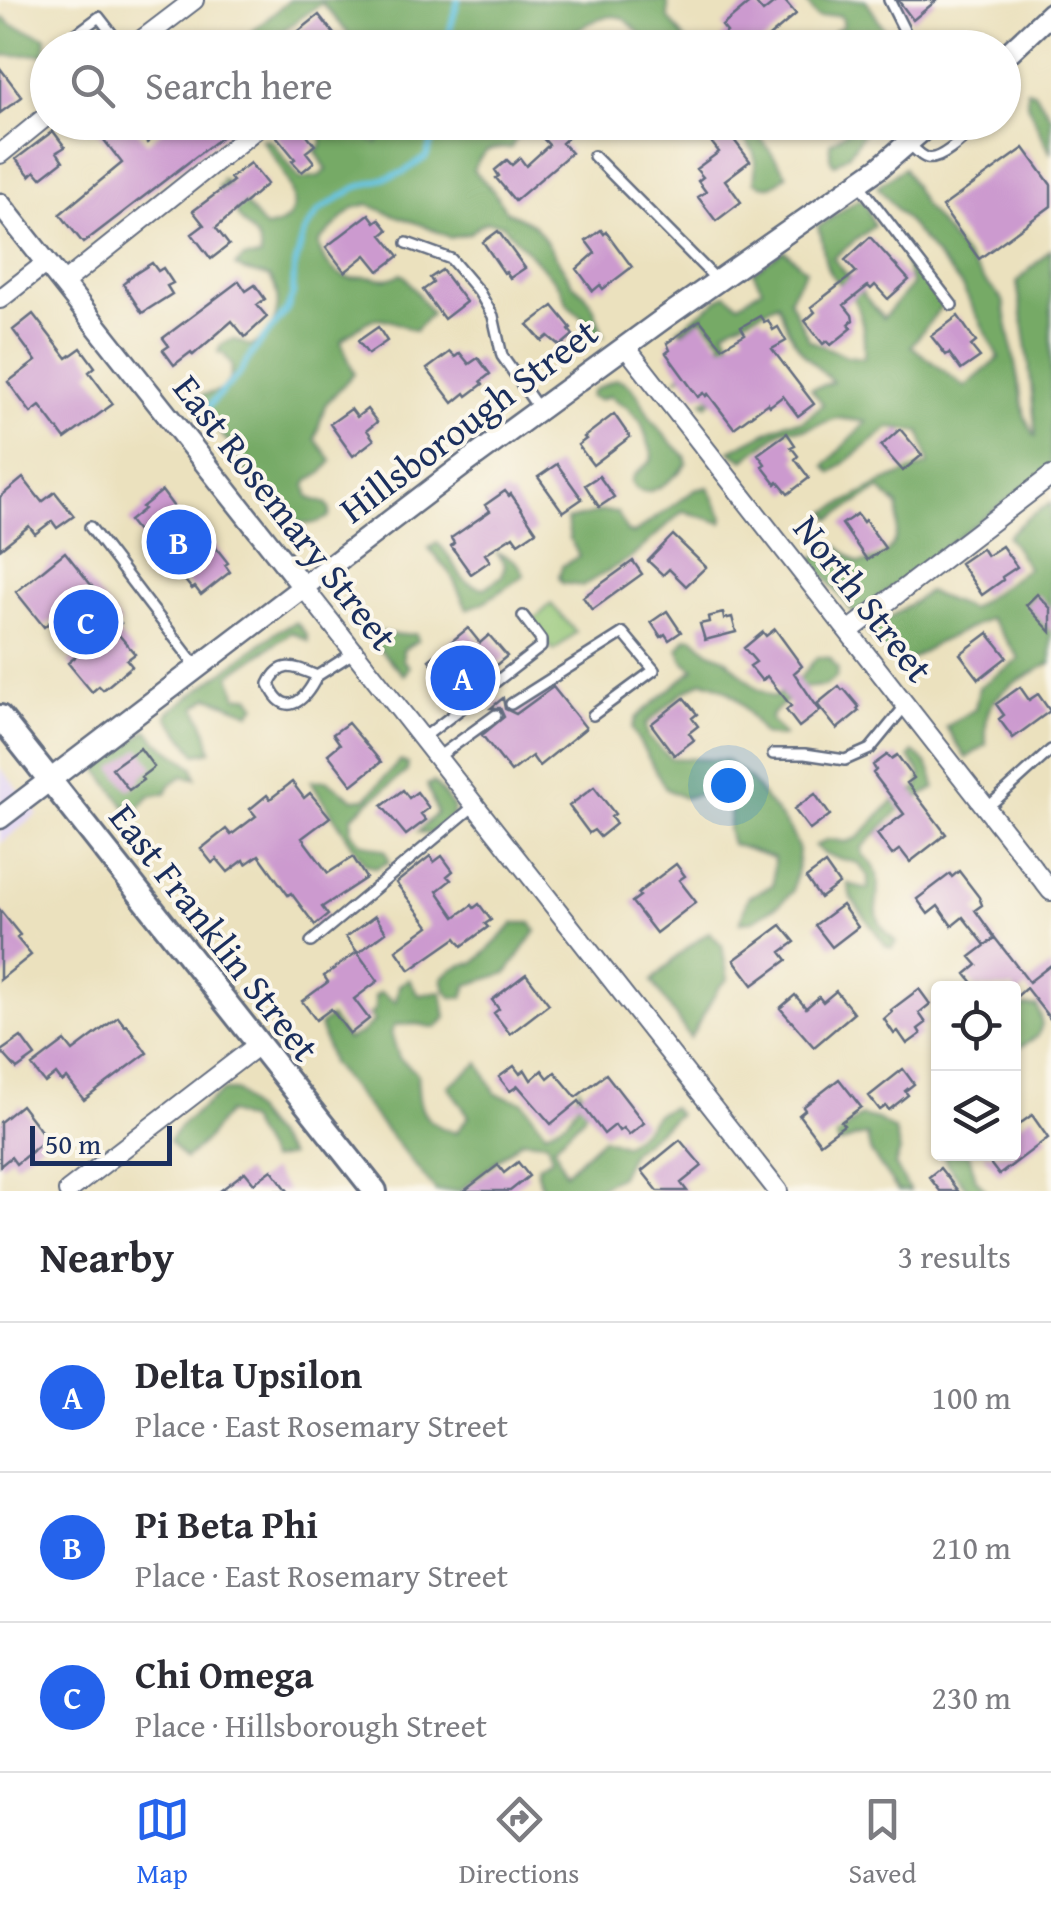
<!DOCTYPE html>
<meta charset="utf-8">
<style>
:root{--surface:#fff;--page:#f2f2f3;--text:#2b2b33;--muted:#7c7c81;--line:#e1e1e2;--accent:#2563eb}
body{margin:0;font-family:"Gentium Book Plus",serif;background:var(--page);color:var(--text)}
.controls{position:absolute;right:30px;bottom:30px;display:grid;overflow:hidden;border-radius:10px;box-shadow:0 2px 8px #0004}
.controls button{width:90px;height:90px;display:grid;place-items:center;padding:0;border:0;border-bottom:2px solid var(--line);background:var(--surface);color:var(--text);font:50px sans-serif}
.scale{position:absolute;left:30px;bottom:25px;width:142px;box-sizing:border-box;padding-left:10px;border:5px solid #1b2f5e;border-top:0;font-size:28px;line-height:35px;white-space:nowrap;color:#1b2f5e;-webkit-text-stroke:8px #fbf7ec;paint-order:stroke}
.you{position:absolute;left:728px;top:785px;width:35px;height:35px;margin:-25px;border:8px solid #fff;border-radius:50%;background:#1a73e8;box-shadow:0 0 0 15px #1a73e833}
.badge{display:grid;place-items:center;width:65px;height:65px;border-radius:50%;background:var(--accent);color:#fff;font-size:32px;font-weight:700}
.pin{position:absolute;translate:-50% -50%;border:5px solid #fff;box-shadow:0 2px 10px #0006}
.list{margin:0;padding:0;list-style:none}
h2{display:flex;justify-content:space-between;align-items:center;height:130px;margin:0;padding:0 40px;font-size:42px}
h2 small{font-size:32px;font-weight:400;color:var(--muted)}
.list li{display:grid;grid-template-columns:65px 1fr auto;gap:30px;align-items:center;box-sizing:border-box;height:150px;padding:0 40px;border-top:2px solid var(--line)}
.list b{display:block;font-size:38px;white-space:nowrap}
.list p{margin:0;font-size:32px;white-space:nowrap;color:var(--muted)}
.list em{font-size:32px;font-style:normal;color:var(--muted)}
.icon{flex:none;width:55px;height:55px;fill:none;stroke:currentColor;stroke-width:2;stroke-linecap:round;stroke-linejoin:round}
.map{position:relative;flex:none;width:1051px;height:1191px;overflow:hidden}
.search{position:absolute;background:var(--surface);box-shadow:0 2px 8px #0004;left:30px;right:30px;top:30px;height:110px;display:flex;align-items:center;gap:25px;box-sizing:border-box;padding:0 35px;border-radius:55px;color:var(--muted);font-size:38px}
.sheet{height:580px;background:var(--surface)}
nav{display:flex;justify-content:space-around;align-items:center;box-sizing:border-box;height:140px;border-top:2px solid var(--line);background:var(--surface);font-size:28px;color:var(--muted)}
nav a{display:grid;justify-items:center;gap:5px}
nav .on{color:var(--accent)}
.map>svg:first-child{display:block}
.built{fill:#e1d4f4}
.green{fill:#93c575;stroke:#577a6a;stroke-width:2.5}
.forest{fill:#76aa66;stroke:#486c62;stroke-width:2.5}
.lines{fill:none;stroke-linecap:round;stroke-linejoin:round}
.stream{stroke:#60c1df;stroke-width:6}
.building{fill:#cc9acf}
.service-casing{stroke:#646d80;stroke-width:14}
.minor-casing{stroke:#646d80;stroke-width:22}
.tertiary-casing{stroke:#646d80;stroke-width:25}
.secondary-casing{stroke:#646d80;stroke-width:28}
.service{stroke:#fff;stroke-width:9}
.minor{stroke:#fff;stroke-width:18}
.tertiary{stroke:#fff;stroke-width:20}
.secondary{stroke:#fff;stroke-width:22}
.labels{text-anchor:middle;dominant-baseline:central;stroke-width:8;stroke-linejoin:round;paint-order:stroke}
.street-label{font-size:38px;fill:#1b2f5e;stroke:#fbf7ec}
</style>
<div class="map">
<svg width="1051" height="1191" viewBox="0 0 1051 1191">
<rect width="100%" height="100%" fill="#fbf7ec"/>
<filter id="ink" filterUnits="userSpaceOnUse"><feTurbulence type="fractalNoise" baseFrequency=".01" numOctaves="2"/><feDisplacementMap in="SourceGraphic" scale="20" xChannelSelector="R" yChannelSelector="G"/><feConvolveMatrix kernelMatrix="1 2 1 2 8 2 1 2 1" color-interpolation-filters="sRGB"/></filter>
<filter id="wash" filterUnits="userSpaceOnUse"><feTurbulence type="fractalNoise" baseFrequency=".0048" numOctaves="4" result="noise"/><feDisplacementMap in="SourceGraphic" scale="40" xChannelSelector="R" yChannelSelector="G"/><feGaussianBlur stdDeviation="2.25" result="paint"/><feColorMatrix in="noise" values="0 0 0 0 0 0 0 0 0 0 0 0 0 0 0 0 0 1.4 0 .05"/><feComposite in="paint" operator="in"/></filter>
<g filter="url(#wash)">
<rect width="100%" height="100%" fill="#ebe1be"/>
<path class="built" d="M0,767L38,814L0,844Z"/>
<path class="green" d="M551,604L576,632L554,651L530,623Z"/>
<path class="forest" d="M290,0H668V17L690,47H652C644,39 632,23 622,18C606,10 565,34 556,47H347L348,33L322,3L275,36L274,43L279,47H261L249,34Z
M805,0H866L895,47H875L873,45L850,41L836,45L832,40V33L843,26V19L839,15C814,15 822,27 805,0Z
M4,18L12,25L46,37L45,54L0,56V20Z
M1027,90L1034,92L1051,116V154L1027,104Z
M311,123H321L324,129L334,137L349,135L358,129L363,136L377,143L387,123H525L511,148C488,148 484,148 473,170L492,189L506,211L533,224L542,235L573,284L585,294L593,306L604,336L588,328L585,320L568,305L559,285L502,224L487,222L480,225L470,233L450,238C424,222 394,218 368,204L353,208L319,242C318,256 335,276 350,278C356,279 362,276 367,277C382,278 387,282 400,274L405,276L431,313L415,331C374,313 376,313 341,341L354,373L325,405L315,439L332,461L321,474L309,480L306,486L309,498L327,504L330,511L329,517C308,528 303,525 282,516L273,494L245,470L233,446L209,423L198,406V399L203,395L222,390L230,379L232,366L224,354L218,352L221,345L233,339L250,346C277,334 285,301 270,277L245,271L235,266L244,258L261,257C260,235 254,237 243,223C232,211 239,208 222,199L218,186L223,182L222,179L225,180L265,228C321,220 280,165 262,140L268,139L273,143L300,179L319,176L327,170L315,150L321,148L322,138Z
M725,123H750L787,175C774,186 770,190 754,182C759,146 750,146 725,123Z
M855,126L862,127L863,134L850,153L834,165L830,158V143Z
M904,168L923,204L985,281L1003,300L1025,417L1036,438L1029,363L1017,282L1051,249V467L855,615L811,559L837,546L858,563C895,559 899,538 898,506L879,489L831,519L827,512L886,481L929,464L920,432L890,427L832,473L825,466L866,422L837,418L805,429H784L744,460L730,451L787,422L803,421L823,404L811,389L833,382C802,354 791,343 778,303L724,330L747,369L707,405L703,402L740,373L718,351L676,379L723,342L702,318L682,331L678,329L726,294L739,304L762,288L753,272L784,250L806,270L789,299L809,340L846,356L864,358C865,334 863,309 847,290C842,284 834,279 830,273C821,259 825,240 818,227L859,199L866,204L874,226L833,258L883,318L912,285L903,257L945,302L911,346L965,387L999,358L961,285L877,186Z
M616,379C638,383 641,405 652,420C661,433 674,445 685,456L687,463C676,478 642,507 631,481L634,475L651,461L652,453L641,422L628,408L609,396L600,400L590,397L592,391Z
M708,487L723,517L722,523L683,511L632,557L582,586L562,583L559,577L562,566L579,556L570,539L567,520L604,511L617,513L627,532L633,534L695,490Z
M1051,503V663C1029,675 997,688 988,712C985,722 986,734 986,745L966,758L946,727L975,709L979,687L1020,659L990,618L937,643L900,666L867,633L928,592L970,609L1028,568L1007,536L1026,519Z
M437,543C458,559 454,585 485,588L502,576L505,564L497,553C511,557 519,561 524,575L483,603L467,609L451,575L429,548Z
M296,622L307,635L308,641L292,632L230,675L237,697L250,696L256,705L250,713L209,697L196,707L207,732L211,751L196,754L167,716L169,712L279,630Z
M370,630L395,635L416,634L418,640L403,650V660L409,667L404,675L375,645Z
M693,637L708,651L725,658L756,688L773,697L791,689L817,657L830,658L838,670L836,678L825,686L801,688L772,714L771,720L784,735L777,737L763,734C743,706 739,690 703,681L682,693L646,724L648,737L670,758L726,760L748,777L790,830L799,850L798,865L792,892L781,903L752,921L740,922L748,897L773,885L774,858L732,844L728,830L731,808C717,792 703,792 684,798L666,789L632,729L636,718L694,669L684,661L678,649L686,638Z
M148,730L157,741L193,767L196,778L182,776L170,785L166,793L149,796L139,808L136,816L128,810L99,771L101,763Z
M913,752C927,760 933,772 935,788L902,807L862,848L863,855C891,875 869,900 880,923C883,930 891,937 896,942L892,948L886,946L851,898L848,884L868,889V876L858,863L826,855L815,846L828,839L846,842L858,838L892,802L918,788L921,774L909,757Z
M400,761L408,764L407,771L352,816L351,831L360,842L386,851L389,862L376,868L365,864L311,781L326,780L354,799L366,798Z
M434,782L454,808L452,816L430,834L418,832L437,813L427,785Z
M515,923H531L536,931L507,973L467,985L463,998L451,997L445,989L442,978C452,968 460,964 475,963Z
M709,932L722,945L728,979L719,987L690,1038L652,981L682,952Z
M409,979L418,995L442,992L446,1018L436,1028L418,1024L395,1025L391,1033L399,1058L417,1073C419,1108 419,1122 456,1133L469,1116L448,1086L479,1063L496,1094L523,1102L546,1132L567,1120L578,1104L577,1096L579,1088L586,1099L584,1116L554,1146L565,1173L603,1138L624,1145L644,1129L656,1114L672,1107L678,1115L632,1151L620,1176L592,1191H543L537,1173L538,1165L552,1158L547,1142L522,1140L460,1191H436L331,1063L320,1025L330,1017L347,1040L362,1033L374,1021L370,1014L375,1010V996L380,992L396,1002L399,985Z
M1024,1006H1037L1042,1024L1038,1036L1014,1051V1014Z
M223,1091H237L289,1156L270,1160L248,1121L227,1112L205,1141L185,1159L169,1141L183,1123Z
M861,1116L878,1120L895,1131L900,1151L895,1165L910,1191H898L870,1151L867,1135L856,1137L839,1144L836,1137Z
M943,1154H969L976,1179L986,1191H969L947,1164Z"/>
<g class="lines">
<path class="stream" d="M445,48L458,0
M200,415L240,373L252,353L287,310L293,294L294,270L304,233L319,211L355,188L404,172L426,157L434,136L436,122"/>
</g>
<g id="blocks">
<path class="building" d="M753,0L763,12L778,0H784L796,14L756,48H730L721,37L727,32L722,26Z
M898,0H937L913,20Z
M319,15L338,39L327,48H297L290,38Z
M0,68L22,97L0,113Z
M90,122H130L147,143L173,122H241L83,243L60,214L122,163Z
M277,122H297L315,145L306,152L314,162L302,172L292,161L295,159L273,132Z
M528,122H565L574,132L562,143L571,153L515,201L496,178L499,176L495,170L507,160L512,165L520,158L526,166L549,145Z
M53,131L65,147L57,152L63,161L41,178L35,171L30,176L16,159Z
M728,132L750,161L725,180L741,202L716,221L698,197L706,192L698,181L703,177L696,169L719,152L712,143Z
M1024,148L1051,185V206L979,259L942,207Z
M250,163L267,184L216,228L229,245L211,259L192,234L204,225L193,211L233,181L230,178Z
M369,214L375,222L379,219L388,230L382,235L399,256L379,271L366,255L345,272L326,247Z
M601,230L604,234L606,232L632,267L603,289L600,285L593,291L577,269L595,253L586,241Z
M498,231L525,268L510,278L506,272L504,273L483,242Z
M870,237L909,280L888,299L875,285L871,289L868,286L844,305L852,315L853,320L849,324L852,328L831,345L827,341L823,344L805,321L815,312L811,307L856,272L845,260Z
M152,263L158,271L163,268L173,283L167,286L172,294L142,313L123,284L128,280L127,279Z
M442,270L466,302L444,319L423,290L433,283L430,278Z
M239,281L246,291L255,285L265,299L257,305L267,317L245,337L232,321L193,355L191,352L174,365L163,350L169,346L163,338Z
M553,306L571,328L569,330L573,335L560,346L548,336L542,341L528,325Z
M33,314L67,358L81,348L95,367L89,372L113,404L65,439L40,406L31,413L8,382L36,361L13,330Z
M760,316L764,322L768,320L773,330L778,327L786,341L772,349L814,404L798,416L783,396L770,406L768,403L734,428L708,394L706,396L704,393L698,397L666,353L670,350L667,343L700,320L722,347L745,334L741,327Z
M958,316L976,342L971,346L980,357L961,370L949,353L946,355L931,336Z
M378,327L387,341L368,354L358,341Z
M450,352L455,357L460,353L469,364L478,358L490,374L481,381L483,384L467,396L465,393L453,403L427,369Z
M351,409L357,417L367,409L377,422L367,430L374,440L353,456L330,424Z
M614,414L630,437L593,465L578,445L586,439L584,437Z
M900,429L922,455L903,471L881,446Z
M787,433L795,445L791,447L798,456L795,459L809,478L788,494L778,482L776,484L762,466L765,464L758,454Z
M557,464L582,499L563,512L538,477Z
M599,476L614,497L599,507L585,485Z
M23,478L42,502L55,492L74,516L57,528L52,521L35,534L29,526L0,549V497Z
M162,491L176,510L173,512L193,537L202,530L228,563L225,565L230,572L201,595L195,587L192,589L178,572L171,578L159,562L161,561L129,521L144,509L142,507Z
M505,491L509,496L511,494L536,531L518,543L513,536L485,554L490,561L471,574L451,546L454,543L451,538L490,511L485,505Z
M857,514L863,522L865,520L885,548L867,560L842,524Z
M673,535L706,567L686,586L669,569L663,575L648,561Z
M1002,546L1017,567L1002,577L1003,580L982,595L960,563L982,548L987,556Z
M65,552L121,623L114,629L135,654L127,660L132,666L103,690L99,686L92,692L68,663L79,654L52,620L44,627L16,592Z
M633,561L642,574L592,610L583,597Z
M1037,594L1051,609V632L1026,605Z
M667,611L681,632L669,640L665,634L661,637L651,622Z
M723,613L724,619L732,617L736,632L705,640L700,624L709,622L708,617Z
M468,628L480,643L489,635L507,656L459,696L429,660Z
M775,629L802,666L794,673L820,711L799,727L786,710L791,706L767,676L762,681L750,666L756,662L744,648L763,632L766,636Z
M988,633L1007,657L979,679L960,654Z
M839,686L842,690L844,689L859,707L857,709L859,711L837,729L817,704Z
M553,687L586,728L539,766L532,756L511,772L482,735L504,717L500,708H491L503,698L505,709L516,714Z
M1020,687L1029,700L1038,694L1050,711L1013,738L999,719L1004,715L996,704Z
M684,698L697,714L692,718L698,726L689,733L694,740L674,755L651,724Z
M348,723L381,762L352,785L328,754L340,744L333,734Z
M140,748L154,767L141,777L143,780L129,790L112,768Z
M887,755L891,759L897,755L914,778L907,783L946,834L910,862L900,849L892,855L877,834L904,814L873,773L876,770L873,765Z
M292,782L304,798L310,793L330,817L302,838L328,873L353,857L366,878L322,907L328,915L315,925L291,893L288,895L259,855L246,864L244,860L228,872L217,859L212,863L201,849L226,829L231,835L256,816L250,809L267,795L270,799Z
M594,787L615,814L611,817L616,824L600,837L594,830L589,833L569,806Z
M403,790L409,798L417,792L429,808L421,814L426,820L406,835L382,806Z
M815,794L830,815L810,830L794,809Z
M430,856L434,862L442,856L453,871L447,876L451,880L437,891L455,917L472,905L474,908L479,904L491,920L485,924L488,927L462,946L456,938L410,970L396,950L429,926L396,883Z
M676,864L685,876L679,880L696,902L656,933L632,902L640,896L638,894L643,889Z
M825,864L839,884L820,898L806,878Z
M959,871L979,897L982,905L975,910L995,938L985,945L963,917L952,926L938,906L928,914L917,899L950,874L952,877Z
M842,905L858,927L832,947L815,925Z
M0,910L20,935L17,938L31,955L0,980Z
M375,916L386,932L358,953L346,937Z
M781,925L795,942L781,952L787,960L753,985L734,960Z
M995,938L1029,982L1051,965V1020L1026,988L1014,999V988H977L966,974L977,965L970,957Z
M357,952L378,981L354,999L369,1019L350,1034L331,1009L316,1020L302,1001L328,982L324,976Z
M526,974L549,1004L510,1034L494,1013L499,1009L492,1000Z
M919,989L930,1004L919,1013L926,1023L918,1029L921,1034L907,1044L898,1031L894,1034L884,1019L892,1012L891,1010Z
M836,991L854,1013L814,1047L780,1008L795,995L806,1008L819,997L823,1002Z
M118,1017L125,1026L127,1025L147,1053L84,1100L67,1078L62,1082L56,1074L45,1083L32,1066L65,1041L73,1051Z
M21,1037L35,1056L17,1069L1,1051Z
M514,1066L520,1074L525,1070L531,1080L542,1070L548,1078L555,1072L576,1097L606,1074L644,1123L629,1135L623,1128L619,1131L615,1125L604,1134L579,1101L551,1124L518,1086L510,1091L499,1077Z
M903,1069L914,1084L905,1091L908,1095L889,1110L886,1106L880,1110L869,1096Z
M839,1079L861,1107L841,1122L844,1125L820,1143L799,1115L805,1110L803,1107Z
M21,1105L47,1139L16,1164L11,1157L0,1166V1122Z
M1032,1115L1048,1138L999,1175L983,1154H1014V1128Z
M680,1140L702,1166L681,1183L687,1191H658L642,1171Z
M518,1162L529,1176L510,1191H464L498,1165L504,1173Z
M940,1168L958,1191H940L929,1177Z
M272,1170L288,1191H220L245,1172L254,1183Z"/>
</g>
</g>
<g filter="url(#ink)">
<use href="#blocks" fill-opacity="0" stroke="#646d80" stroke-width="2.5"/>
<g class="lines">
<g class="service-casing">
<path id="service" d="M889,0L913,48
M72,37L99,17L123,48
M1004,73L1007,88L1004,98
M908,143C914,148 920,156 927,158C942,162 970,132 981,122
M594,156L717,280
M859,184L952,305
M407,243L451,259L479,292L493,316L502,356L539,409
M90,527L196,666
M317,676C304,703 284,719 269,684C281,658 297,668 317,676L353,653
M511,704L623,633L654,670L593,715
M423,738L541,647V640L523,616
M773,754H805L845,760L870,749L906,705
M438,757L496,715
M987,808L1051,750
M311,942L474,806"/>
</g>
<g class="minor-casing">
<path id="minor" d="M131,48L194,0
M0,154L48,115
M62,284L265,122
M0,299L46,263
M625,346L1051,891
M304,588L778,1191
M849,631L1051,476
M68,1191L259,1044"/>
</g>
<g class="tertiary-casing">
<path id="tertiary" d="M1004,57L1051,13
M0,204L304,588
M0,818L466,463L663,319L879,168L932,122"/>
</g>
<g class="secondary-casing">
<path id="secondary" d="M0,717L375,1191"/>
</g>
<use href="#service" class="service"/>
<use href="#minor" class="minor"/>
<use href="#tertiary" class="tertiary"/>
<use href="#secondary" class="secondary"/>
</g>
</g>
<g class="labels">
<g class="street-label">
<text transform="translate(468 420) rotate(-37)">Hillsborough Street</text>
<text transform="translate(286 512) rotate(52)">East Rosemary Street</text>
<text transform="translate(864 598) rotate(52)">North Street</text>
<text transform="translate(215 932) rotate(52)">East Franklin Street</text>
</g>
</g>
</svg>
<div class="controls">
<button><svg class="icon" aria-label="locate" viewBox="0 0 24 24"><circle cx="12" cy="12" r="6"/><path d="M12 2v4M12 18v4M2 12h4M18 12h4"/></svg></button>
<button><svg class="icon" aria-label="layers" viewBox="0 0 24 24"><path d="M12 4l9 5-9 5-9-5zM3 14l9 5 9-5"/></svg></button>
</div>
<div class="scale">50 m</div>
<div class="you"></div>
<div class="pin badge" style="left:463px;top:678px">A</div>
<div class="pin badge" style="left:179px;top:542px">B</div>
<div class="pin badge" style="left:86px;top:622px">C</div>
<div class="search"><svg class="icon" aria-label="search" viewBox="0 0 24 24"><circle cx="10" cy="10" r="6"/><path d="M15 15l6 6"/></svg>Search here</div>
</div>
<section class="sheet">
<h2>Nearby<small>3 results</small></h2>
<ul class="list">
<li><span class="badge">A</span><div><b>Delta Upsilon</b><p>Place · East Rosemary Street</p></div><em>100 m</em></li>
<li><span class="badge">B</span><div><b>Pi Beta Phi</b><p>Place · East Rosemary Street</p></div><em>210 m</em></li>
<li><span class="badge">C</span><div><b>Chi Omega</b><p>Place · Hillsborough Street</p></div><em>230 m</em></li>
</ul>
</section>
<nav>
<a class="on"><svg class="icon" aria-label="map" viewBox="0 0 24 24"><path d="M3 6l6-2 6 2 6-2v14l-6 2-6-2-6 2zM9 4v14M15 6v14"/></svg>Map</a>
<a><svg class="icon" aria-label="directions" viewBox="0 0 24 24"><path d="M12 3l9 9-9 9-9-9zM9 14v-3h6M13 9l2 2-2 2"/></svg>Directions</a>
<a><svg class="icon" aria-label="saved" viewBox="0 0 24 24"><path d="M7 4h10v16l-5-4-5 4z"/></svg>Saved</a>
</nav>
